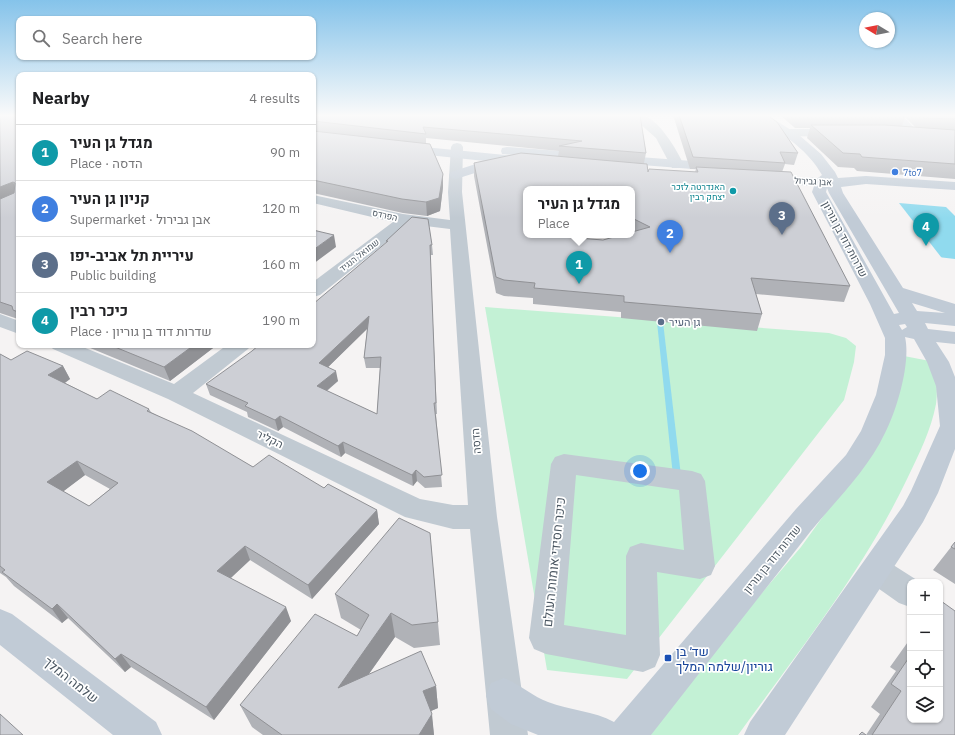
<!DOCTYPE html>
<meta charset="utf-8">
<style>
:root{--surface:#fff;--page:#f2f2f2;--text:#202124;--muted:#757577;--line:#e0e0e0;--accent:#db2777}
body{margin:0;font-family:"IBM Plex Sans",Heebo,sans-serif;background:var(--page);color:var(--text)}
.controls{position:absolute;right:12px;bottom:12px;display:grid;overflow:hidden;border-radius:8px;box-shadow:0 1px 3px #0004}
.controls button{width:36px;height:36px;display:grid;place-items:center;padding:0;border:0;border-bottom:1px solid var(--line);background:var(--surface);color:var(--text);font:20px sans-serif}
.compass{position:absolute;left:859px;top:12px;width:36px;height:36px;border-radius:50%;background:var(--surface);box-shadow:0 1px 3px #0004;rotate:280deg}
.you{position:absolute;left:640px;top:471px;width:14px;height:14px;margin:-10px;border:3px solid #fff;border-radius:50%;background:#1a73e8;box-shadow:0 0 0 6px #1a73e833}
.badge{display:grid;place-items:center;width:26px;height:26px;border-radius:50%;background:var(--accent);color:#fff;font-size:13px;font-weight:700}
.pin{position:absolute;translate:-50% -33px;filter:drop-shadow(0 1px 2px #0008)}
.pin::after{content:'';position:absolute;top:21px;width:14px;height:12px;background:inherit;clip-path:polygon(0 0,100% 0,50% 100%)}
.popup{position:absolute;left:523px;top:186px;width:112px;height:52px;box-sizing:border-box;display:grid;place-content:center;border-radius:8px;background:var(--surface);filter:drop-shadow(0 1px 3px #0005);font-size:13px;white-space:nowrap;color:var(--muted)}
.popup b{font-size:15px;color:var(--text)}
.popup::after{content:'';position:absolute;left:50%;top:100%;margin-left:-8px;border:8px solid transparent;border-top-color:var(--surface)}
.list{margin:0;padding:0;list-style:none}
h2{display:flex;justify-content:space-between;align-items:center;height:52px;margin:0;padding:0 16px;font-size:17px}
h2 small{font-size:13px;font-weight:400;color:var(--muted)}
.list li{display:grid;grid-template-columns:26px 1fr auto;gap:12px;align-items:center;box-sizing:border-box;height:56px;padding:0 16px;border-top:1px solid var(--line)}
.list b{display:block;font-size:15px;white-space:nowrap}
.list p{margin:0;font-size:13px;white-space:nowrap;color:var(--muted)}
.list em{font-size:13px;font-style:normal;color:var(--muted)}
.icon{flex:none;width:22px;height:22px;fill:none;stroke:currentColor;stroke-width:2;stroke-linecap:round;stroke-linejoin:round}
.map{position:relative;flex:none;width:955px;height:735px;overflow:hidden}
.search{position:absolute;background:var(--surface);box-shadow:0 1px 3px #0004;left:16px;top:16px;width:300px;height:44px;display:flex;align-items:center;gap:10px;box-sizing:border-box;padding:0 14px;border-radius:8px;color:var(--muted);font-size:15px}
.panel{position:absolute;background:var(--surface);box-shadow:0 1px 3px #0004;left:16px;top:72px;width:300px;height:276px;border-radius:8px}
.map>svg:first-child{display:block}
.green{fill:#c3f1d5}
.water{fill:#90daee}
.pier{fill:#f5f3f3}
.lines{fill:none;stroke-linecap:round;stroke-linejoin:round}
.stream{fill:#90daee;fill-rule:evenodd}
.street{fill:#c1cad2;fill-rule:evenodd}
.secondary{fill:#c1cbd6;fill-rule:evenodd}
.wall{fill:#b0b2b7;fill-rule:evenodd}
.shaded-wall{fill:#909195}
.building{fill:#cdcfd5;stroke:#909195;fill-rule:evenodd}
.shop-dot{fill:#3f7fe0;stroke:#fff;stroke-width:1.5}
.culture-dot{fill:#0f9aa8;stroke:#fff;stroke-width:1.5}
.service-dot{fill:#5c6f8a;stroke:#fff;stroke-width:1.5}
.transit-dot{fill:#1a4fb4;stroke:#fff;stroke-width:1.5}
.labels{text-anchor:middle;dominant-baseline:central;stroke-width:3.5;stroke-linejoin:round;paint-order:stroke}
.far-shop-label{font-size:9px;fill:#366cbe;stroke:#fff;text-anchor:start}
.far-street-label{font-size:9px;fill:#4a5661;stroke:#fff}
.far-culture-label{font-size:9px;fill:#0d838f;stroke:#fff;text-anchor:end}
.street-label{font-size:11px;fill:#4a5661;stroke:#fff}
.service-label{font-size:11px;fill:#4e5e75;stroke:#fff;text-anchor:start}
.near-street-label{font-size:13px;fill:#4a5661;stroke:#fff}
.near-transit-label{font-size:13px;fill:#164399;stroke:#fff;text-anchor:start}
</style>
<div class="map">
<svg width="955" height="735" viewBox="0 0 955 735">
<rect width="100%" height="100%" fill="#f5f3f3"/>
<path class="green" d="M485,307L829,333L846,338L856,346L854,362L844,400L627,679L547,670Z
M904,356L935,362C936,375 938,390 936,404C931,430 919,454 908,477C864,570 798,652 738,735H641L801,547L845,486Z"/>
<path class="water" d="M899,203L946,207L955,216V275Z"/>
<path class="pier" d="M938,257L955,259V277L953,276Z"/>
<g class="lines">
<path class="stream" d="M660,320L663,322L681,476L680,478L677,479L674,478L673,476L657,322Z"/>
<path class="street" d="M630,115C633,115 639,114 642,115C659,119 677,150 684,165L682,168H672L656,138Z
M891,115H902L918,132L920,135L918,138H910Z
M790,129H839L843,130L845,133L843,136L839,137L786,136L784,133L786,130Z
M457,143L461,144L463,147L462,192L497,517L528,735H490L470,529H453L405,517L168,399L53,349L49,345H78L174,384L227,345H252L248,349L193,393L420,499L453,505H468L450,229L409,224L320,295L313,297V282L393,222L313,203V195L403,214L450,220L448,192L451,147L453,144Z
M0,314L19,321V334L0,327Z
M564,454L692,471L701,474L705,481L715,566L711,575L700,579L657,572L660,655L655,667L643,672L546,654L534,649L529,638L551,464L555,457ZM576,475L679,490L684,550L641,543L630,547L626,556V635L564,625Z
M876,557L887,561L920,582H910V607L899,603L865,579L861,570L865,561Z"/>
<path class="secondary" d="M754,115H767L799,135L821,154L835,172L838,178L866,176L955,182V190L866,184L841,187L843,193L903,288L955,304V326L925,323L928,329L955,332V344L936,342L949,362L955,377V449L938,493L923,522L785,735H744L750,722L903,506L911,491L940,426L936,386L927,362L914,339L905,337C911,362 897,410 885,433C867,471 836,500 810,532C757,600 704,667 651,735H538L511,724L491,709L486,696L491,683L504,678C520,684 532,696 548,702C569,710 594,711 614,722L796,509L846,455L861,431L876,395L885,355V338L870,304L812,192L814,186L765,183L760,182L758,179L760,176L765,175L818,178L822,175C808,149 780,132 755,117ZM827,188L829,193L899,313L894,314L826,192ZM912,303L945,313L917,311ZM905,324L907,327L902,330L899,325Z
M404,145L525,157L530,158L532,161L530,164L525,165L501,163L500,165L456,179L451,178L449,175L451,172L485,161L400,152L398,149L400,146Z
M507,147L718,163L723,164L725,167L723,170L718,171L502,154L501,151L502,148Z
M0,609L12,614L156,722L162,735H113L0,645Z"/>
</g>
<path class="wall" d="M0,115H19V321L18,319L0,313Z
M313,115H640L646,153L644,163L648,172H695L696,169H690L673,115H767L798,153L794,165L785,164L782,172L850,286L844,302L756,294L762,314L757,331L621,318V312L533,304V298L504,296L496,293L474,176V163L558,156L559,151L426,138V144L443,174V187L440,211L427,216L403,213L313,193ZM526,189H632V235L603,240L565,237L526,235Z
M780,115H955V179L857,171L854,168L838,167L807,138L810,128H795ZM905,117L915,127L902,126Z
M386,241L432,245L433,255H430L437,414H436L442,487L425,488L417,481L413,486L345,453L341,457L283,427L278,431L248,417L247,412L210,395L206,384L313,345L386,243ZM367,329L364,358L366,368H380L377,414L327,391L338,381L328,367Z
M83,345H217L170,381Z
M0,354L11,360L63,366L70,379L65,383L97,399L149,409L151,412L253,467L324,488L377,510L379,524L312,599L250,560L231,578L291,621L214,720L131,667L125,672L68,618L62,623L14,586L6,577L0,573ZM85,475L110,489L89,506L63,491Z
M430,533L440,645L414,648L395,637L369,674L436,686L438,708L431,711L434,735H263L252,727L240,705L357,636L361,630L341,618L335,594Z
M955,542V584L933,570Z
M910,639V720L955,735H866L880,714L871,707L896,671L890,667Z"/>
<path class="shaded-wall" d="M443,174V187L440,211L427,216L426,202Z
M13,182L18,193L0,200V187Z
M334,235L336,247L313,264V250Z
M369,316L370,326L321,374L319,363Z
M194,345H217L170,381L164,367Z
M63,366L70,379L56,389L48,375Z
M336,371L338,381L319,397L317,386Z
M280,416L283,427L278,431L275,420Z
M343,442L345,453L341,457L338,446Z
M77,461L85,475L56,497L47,482Z
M416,470L417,481L413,486L412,475Z
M377,510L379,524L312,599L308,585Z
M245,546L250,560L223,585L217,571Z
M57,604L68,618L62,623L52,609Z
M286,607L291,621L214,720L206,707Z
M391,613L395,637L344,709L338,688Z
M121,654L131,667L125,672L115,659Z
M436,686L438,708L426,713L423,691Z
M432,714L434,735H419Z"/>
<path class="building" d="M0,115H19V314L16,313L18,312L13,310L12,306L0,302V199L14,193L15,183L13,182L0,187Z
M313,115H640L646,153L559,146L582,141L423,127L426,134L313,121Z
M679,115H767L777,122L798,153L780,152L785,163L693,157Z
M799,115H904L906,116L885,115Z
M921,115H955V119L924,118Z
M811,125H885L955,130V164L862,157L860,154L843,153Z
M313,131L430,144L443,174L439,198L426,202L402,199L313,180Z
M521,153L647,164L648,172L649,169L698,172L696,167L791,172L850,286L751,278L762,314L624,302V296L534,288L535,283L504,280L496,277L474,163ZM526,189H632V218L650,227L632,232V235H621L603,240L565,237L561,235H526V217H525H526Z
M412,217L428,219L432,245H430L436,403H434L442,475L424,477L416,470L412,475L343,442L338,446L280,416L275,420L245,406L248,403L206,384L252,351L259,345H313V304L388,241H386ZM369,316L364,358L381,357L377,414L317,386L336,371L319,363Z
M313,230L334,235L313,250Z
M110,345H194L164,367Z
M27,351L63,366L48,375L97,399L110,390L149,409L147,411L192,431L253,467L269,455L324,488L328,484L377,510L308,585L245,546L217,571L286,607L206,707L121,654L115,659L57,604L52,609L2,572L5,570L0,566V354L11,360ZM77,461L118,483L89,506L47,482Z
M399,518L430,533L438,622L412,625L391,613L338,688L421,651L436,686L423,691L432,714L419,735H282L240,705L315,614L357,636L369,615L335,594Z
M955,542V549L951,547Z
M941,601L955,611V735H872L901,691L891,684L910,656V720H940V602Z
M0,714L23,735H0Z
M862,732L866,735H859Z"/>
<linearGradient id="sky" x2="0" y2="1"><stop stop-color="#85c3ea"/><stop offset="0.53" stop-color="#fafafa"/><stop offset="1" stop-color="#fafafa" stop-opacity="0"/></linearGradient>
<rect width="955" height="218" fill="url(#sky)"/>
<circle class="shop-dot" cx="895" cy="172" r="4"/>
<circle class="culture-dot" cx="733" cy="191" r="4"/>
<circle class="service-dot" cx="661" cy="322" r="4"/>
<rect class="transit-dot" x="664" y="654" width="8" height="8" rx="2"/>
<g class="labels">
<g class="far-shop-label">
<text x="903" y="172">7to7</text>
</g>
<g class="far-street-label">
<text transform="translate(813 181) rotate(3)">אבן גבירול</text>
<text transform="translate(385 215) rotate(13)">הפרדס</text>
<text transform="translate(359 255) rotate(-38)">שמואל הנגיד</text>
</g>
<g class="far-culture-label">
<text x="725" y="186">האנדרטה לזכר<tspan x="725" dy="10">יצחק רבין</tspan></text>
</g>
<g class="street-label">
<text transform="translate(845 239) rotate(62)">שדרות דוד בן גוריון</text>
<text transform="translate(270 439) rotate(26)">הקליר</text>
<text transform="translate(476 441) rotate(-95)">הדסה</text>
<text transform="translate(772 559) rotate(-51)">שדרות דוד בן גוריון</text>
</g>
<g class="service-label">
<text x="669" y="322">גן העיר</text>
</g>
<g class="near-street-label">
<text transform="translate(554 562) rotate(-84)">כיכר חסידי אומות העולם</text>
<text transform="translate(71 680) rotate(38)">שלמה המלך</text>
</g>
<g class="near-transit-label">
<text x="676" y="651">שד׳ בן<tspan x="676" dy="15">גוריון/שלמה המלך</tspan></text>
</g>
</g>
</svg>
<div class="controls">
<button>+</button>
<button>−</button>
<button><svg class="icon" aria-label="locate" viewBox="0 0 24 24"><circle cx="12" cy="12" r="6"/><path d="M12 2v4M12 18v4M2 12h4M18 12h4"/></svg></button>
<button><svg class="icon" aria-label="layers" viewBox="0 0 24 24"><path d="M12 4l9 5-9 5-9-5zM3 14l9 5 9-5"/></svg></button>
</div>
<svg class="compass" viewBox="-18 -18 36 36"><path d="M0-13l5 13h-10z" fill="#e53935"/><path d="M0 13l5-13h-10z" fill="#757577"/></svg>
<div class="you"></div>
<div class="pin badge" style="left:579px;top:284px;background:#0f9aa8">1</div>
<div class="popup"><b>מגדל גן העיר</b>Place</div>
<div class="pin badge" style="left:670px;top:253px;background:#3f7fe0">2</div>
<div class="pin badge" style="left:782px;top:235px;background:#5c6f8a">3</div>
<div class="pin badge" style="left:926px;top:246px;background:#0f9aa8">4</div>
<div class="search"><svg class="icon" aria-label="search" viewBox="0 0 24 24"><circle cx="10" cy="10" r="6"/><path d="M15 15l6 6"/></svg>Search here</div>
<section class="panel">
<h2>Nearby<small>4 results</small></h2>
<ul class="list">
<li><span class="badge" style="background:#0f9aa8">1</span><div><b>מגדל גן העיר</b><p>Place · הדסה</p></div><em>90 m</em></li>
<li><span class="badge" style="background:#3f7fe0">2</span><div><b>קניון גן העיר</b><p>Supermarket · אבן גבירול</p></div><em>120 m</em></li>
<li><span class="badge" style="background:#5c6f8a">3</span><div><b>עיריית תל אביב-יפו</b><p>Public building</p></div><em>160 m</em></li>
<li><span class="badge" style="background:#0f9aa8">4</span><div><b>כיכר רבין</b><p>Place · שדרות דוד בן גוריון</p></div><em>190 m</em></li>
</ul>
</section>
</div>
